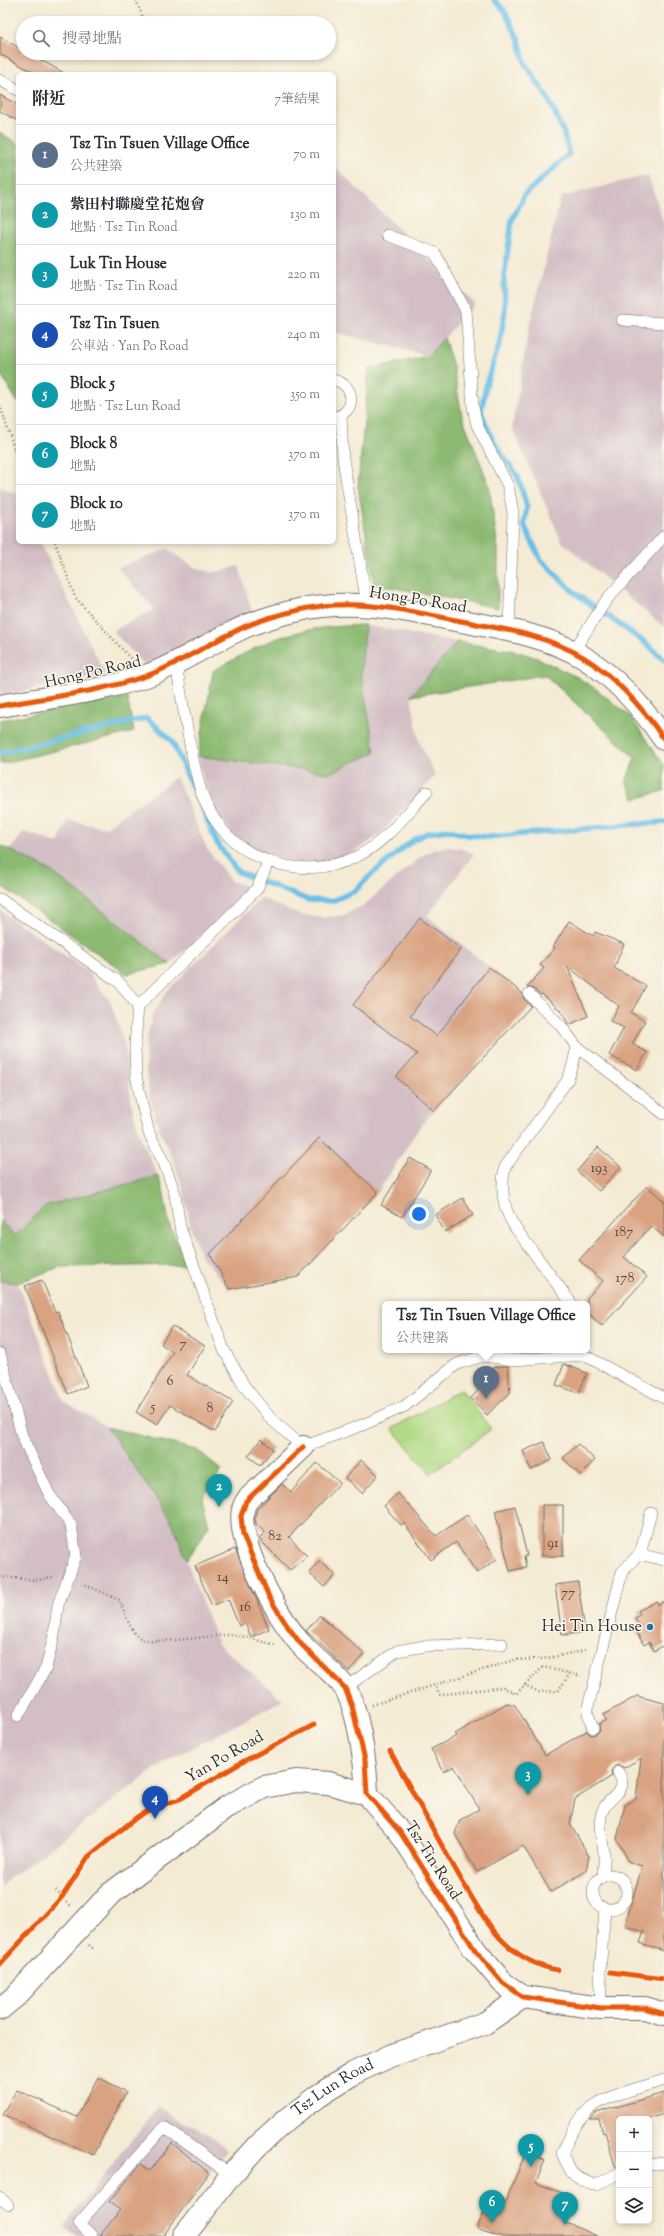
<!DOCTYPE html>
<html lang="zh-TW">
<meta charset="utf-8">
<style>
:root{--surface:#fff;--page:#f7f7f7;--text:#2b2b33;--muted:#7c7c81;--line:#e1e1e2;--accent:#d93025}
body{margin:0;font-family:"Sorts Mill Goudy","Noto Serif TC",serif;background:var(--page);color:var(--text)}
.controls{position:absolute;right:12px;bottom:12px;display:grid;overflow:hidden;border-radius:6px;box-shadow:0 2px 6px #0003}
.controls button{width:36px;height:36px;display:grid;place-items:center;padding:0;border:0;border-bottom:1px solid var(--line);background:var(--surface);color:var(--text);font:20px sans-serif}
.you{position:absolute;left:419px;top:1214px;width:14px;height:14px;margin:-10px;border:3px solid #fff;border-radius:50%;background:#1a73e8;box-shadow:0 0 0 6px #1a73e833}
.badge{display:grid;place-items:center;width:26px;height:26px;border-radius:50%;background:var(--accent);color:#fff;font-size:13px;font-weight:700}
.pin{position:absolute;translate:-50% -33px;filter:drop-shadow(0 1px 2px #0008)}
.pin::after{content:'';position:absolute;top:21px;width:14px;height:12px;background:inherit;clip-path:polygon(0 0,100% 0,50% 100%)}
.popup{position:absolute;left:382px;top:1301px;width:208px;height:52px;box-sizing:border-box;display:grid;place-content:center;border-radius:6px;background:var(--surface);filter:drop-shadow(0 1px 3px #0005);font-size:13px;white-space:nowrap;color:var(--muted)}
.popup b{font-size:15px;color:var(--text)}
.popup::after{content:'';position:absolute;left:50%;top:100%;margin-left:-8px;border:8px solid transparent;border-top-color:var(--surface)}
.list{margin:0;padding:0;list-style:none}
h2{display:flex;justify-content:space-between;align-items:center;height:52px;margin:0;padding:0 16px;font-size:17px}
h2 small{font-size:13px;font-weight:400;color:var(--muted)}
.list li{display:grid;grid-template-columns:26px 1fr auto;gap:12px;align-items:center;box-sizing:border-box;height:60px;padding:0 16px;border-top:1px solid var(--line)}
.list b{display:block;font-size:15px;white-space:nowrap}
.list p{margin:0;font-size:13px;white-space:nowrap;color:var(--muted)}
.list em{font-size:13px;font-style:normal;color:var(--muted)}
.icon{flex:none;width:22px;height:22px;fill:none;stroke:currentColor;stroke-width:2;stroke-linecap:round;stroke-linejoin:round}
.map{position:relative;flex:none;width:664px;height:2236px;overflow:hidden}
.search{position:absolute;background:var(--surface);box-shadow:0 2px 6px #0003;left:16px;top:16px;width:320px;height:44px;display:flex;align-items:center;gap:10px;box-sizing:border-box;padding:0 14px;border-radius:22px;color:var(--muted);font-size:15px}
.panel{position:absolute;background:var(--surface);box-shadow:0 2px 6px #0003;left:16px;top:72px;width:320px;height:472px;border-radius:6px}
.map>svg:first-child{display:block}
.industrial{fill:#d2bec4}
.green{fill:#b0da85;stroke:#6e8258}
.forest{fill:#8cba72;stroke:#5c724e}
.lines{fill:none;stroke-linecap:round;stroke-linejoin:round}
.stream{stroke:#6bbfe7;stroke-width:5.5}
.building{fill:#d9a281}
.service-casing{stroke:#716e66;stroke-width:12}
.minor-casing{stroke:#716e66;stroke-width:24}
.tertiary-casing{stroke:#716e66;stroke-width:24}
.path{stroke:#716e66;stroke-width:2.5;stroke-dasharray:1 3;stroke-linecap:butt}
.service{stroke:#fff;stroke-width:11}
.minor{stroke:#fff;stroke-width:22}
.tertiary{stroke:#fff;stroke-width:22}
.cycleway-casing{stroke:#fbf7ec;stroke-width:8}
.cycleway{stroke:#e8590c;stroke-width:5}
.poi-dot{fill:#1f6fb2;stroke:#fbf7ec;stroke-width:1.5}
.labels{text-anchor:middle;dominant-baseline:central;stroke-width:3;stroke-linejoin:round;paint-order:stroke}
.number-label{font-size:14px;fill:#564940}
.street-label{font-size:16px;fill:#2b2b2b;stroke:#fbf7ec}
.poi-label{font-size:16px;fill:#2b2b2b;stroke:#fbf7ec;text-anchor:end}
</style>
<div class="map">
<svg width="664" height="2236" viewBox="0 0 664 2236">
<rect width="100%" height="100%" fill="#fbf7ec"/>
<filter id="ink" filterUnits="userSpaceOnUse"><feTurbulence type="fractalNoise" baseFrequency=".025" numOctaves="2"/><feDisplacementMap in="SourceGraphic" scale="8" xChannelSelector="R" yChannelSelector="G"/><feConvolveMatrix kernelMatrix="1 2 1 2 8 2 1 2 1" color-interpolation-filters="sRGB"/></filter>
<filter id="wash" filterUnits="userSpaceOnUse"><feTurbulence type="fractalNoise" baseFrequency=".012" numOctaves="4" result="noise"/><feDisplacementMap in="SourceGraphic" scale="16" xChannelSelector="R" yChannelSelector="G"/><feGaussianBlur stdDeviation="0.9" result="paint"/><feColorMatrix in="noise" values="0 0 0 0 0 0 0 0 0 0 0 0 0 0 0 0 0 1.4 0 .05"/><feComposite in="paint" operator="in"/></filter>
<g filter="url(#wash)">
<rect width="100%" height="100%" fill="#f4ebd4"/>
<path class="industrial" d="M334,166L475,304L428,356L334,332Z
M648,175L664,224V627L562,542L512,428L529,328L561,197Z
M0,487L17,494L18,542H40L105,674L0,696Z
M167,549L194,567L213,573L239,566L252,612L144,665L113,631L154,609L118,568Z
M365,625L457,642L411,696L419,741L435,776L378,836L354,852L327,861L298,863L270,856L252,848L236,837L223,822L212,806L205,787L198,756L330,772L375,752L361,675Z
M176,777L207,849L231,881L251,888L170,964L51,871L10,850L24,832L58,843L68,820L105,828Z
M448,847L462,849L474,854L427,916L533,1003L421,1125L378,1192L298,1277L229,1289L200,1254L190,1225L184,1192L173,1159L159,1129L151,1102L146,1074L145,1046L153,1013L169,989L261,898L300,915L322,918L344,915L364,905L423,855L435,849Z
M0,910L87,971L110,1001L125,1046L132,1107L140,1136L158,1176L164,1194L169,1224L187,1265L59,1267L18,1283L64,1401L107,1427L172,1522L218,1644L283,1700L163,1763L0,1886Z
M159,2105L175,2119L208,2133L227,2150L163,2236H76L64,2226Z"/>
<path class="green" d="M461,1389L491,1429L431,1474L392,1429Z"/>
<path class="forest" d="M0,132L18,144V403L0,373Z
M444,338L453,366L462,416L489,485L498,549V608L374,584L358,486L369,369L428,356Z
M365,625L361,675L375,752L330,773L198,756L213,671C237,658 267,639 295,633C318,627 341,626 365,625Z
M457,642L516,651L537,658L577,677L596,689L630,716L664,765V791L634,799L626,781L635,758L545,675L411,696Z
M127,697L134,732L0,764V720Z
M0,845L51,871L170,964L127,974L0,885Z
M158,1176L164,1194L169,1224L187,1265L59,1267L18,1283L0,1281V1221L15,1236L45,1206Z
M107,1427L197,1450L222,1470L202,1499L209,1525L187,1560L172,1522Z"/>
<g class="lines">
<path class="stream" d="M494,0L504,10L519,40L525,64L548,98L563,131L569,154L525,194L512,220L504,277L505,311L500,342L487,381L481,412L493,441L518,477L527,507L524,525L541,560L575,593L647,644L664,660
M0,753L147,718L172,741L217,843L238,872L308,900L332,901L355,891L372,874L413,840L427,833L448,830L468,835L488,837L664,822"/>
</g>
<g id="blocks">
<path class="building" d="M0,37L23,50V53H28L66,74H37L12,61L0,54Z
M0,95L18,105V121L0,111Z
M420,918L461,949L410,1016L437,1036L489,967L522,993L524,999L531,1006L434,1111L396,1077L417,1054L353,1005Z
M569,921L593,936L595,932L624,944L614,968L646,986L631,1013L645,1021L632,1044L647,1052L637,1070L609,1055L624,1028L610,1021L619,1006L567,966L588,1016L569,1025L562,1012L542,994L540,995L534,989L527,987L544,968L540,965L555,948L553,947Z
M319,1138L378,1192L298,1277L229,1289L210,1254Z
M598,1147L621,1167L599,1191L577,1171Z
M410,1158L431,1170L402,1217L381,1205Z
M647,1186L664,1201V1237L651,1226L624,1257L647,1277L602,1326L587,1312V1298L603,1281L579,1260Z
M463,1198L473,1215L445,1232L435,1215Z
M42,1280L55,1312L58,1311L87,1386L68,1394L25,1286Z
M172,1326L205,1346L187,1375L233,1402L215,1432L170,1405L157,1425L136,1412L173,1352L161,1344Z
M564,1364L587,1373L579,1393L556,1385Z
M508,1366L510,1393L487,1415L471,1398L494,1375V1367Z
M261,1439L273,1449L260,1465L248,1456Z
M544,1442L552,1460L531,1470L523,1451Z
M578,1444L595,1460L580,1475L563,1458Z
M361,1460L378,1475L362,1493L345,1478Z
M317,1463L340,1483L289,1537L307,1556L290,1570L259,1539L265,1532L256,1524L255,1517L257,1509L282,1484L291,1492Z
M398,1493L436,1536L467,1515L497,1559L477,1573L456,1542L431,1560L404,1523L401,1525L384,1506Z
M542,1505H563V1556H542Z
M515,1506L527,1556H524L526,1567L510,1571L495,1511Z
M235,1549L269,1629L251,1637L245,1623L239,1626L228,1599L212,1606L195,1566Z
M319,1561L335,1575L324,1587L309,1573Z
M578,1582L585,1632L562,1635L555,1585Z
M657,1601L658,1605L664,1601V1645L654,1651L649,1642L644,1645L634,1628L639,1625L635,1618L640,1614L638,1611Z
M320,1615L364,1654L349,1671L306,1631Z
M637,1696L664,1703V1951L640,1943L644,1932L625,1926L642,1866L629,1862L617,1839L625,1805L636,1799L641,1758L624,1768L619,1765L615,1766L611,1771L612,1776L575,1799L570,1824L589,1856L586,1871L551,1892L523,1846L477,1872L455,1834L460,1820L479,1809L454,1766L444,1772L431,1749L457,1736L455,1734L507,1703L515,1705L545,1755L587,1731L591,1735L596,1734L600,1730L599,1724L606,1720L603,1715Z
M98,2077L126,2092L93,2155L2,2114L17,2090L77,2117Z
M664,2093V2114L648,2119H619V2166H615L605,2132L603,2133L599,2119H589L596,2113Z
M172,2143L209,2173L163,2236H100L120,2210L109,2202L141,2164L150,2171Z
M526,2152L545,2160L536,2183L574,2198L564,2222L597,2236H496L477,2229L485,2209L500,2215Z"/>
</g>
</g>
<g filter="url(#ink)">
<use href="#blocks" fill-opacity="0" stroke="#716e66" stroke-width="1"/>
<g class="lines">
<g class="service-casing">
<path id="service" d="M0,80L18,90
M387,235L435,253L466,311L473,407L477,425L508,486L513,513L509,630
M622,320L664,323
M334,380C356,385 357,413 334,417
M341,415L343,459L367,605
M573,652L607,599L664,536
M176,664C182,699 187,734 195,768C198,781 201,796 208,808C235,862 302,882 356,857C385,843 406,814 427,792
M268,862L257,889L138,1006L135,1046L136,1075L142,1104L149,1133L164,1163L175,1194L180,1227L224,1350L245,1387L271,1419L303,1447L365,1424L405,1406L457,1364L483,1356L513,1360L584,1355L664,1398
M0,899L119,982L138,1006
M529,994L561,1026L577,1047L572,1068L567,1081L505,1167C500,1190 503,1210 516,1229L572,1304
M577,1047L664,1114
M0,1354L22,1436L49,1494L71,1525L76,1556L58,1605L54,1635L46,1668L18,1716
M639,1554L664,1560
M345,1688L397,1651L425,1646L502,1644
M593,1728L588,1714V1707L622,1572L639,1554L642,1547L651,1513
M593 1892a17 17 0 1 1 34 0a17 17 0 1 1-34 0Z
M603,1876C603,1869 605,1862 604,1854C603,1839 596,1823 604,1808C612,1794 630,1791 618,1772
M601,2008L600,1972L605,1909
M649,2165L664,2163
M619,2173L596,2185C572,2176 572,2177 562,2153C569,2139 576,2122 587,2111C604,2095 642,2088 664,2080
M0,2198L8,2205
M92,2236L79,2223L164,2127L231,2175"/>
</g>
<g class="minor-casing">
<g id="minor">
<path d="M0,706C48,697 100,692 146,676C177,665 204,646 234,632C254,621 277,615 299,610C354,597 408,611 461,621C503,629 546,635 583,657C617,678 642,707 664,739"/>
<path d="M303,1447C289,1460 275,1474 261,1487C257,1491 250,1496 246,1502C228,1531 279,1619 300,1643C313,1659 334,1671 345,1688C359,1711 366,1766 367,1794"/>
<path id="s1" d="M184,2236L231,2175L257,2146L287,2119L319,2095L354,2073L390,2056L485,2023L523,1997"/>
</g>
</g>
<g class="tertiary-casing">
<path id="tertiary" d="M0,2009L16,1996L110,1894L227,1807L264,1787L296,1781L328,1783L367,1794L400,1832L475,1950L503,1983L523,1997L601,2008H645L664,2014"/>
</g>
<path class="path" d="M136,0L145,23
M85,59L104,58L109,53
M0,405L18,461
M55,542L75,597L131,659
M0,1577L38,1580L53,1577
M82,1583L119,1600C124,1609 130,1630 137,1636C150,1647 209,1635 228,1635C245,1635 260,1642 276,1645
M435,1684L439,1695L503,1687L516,1694L543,1667L581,1676
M524,1685L539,1692L558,1691L570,1674
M372,1705L514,1660L543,1659L587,1650
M56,1890L71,1906
M89,1945L95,1950"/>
<use href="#service" class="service"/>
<use href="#minor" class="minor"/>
<use href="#tertiary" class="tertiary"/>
<g class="cycleway-casing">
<path id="cycleway" d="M0,706C48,697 100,692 146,676C177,665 204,646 234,632C254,621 277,615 299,610C354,597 408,611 461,621C503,629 546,635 583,657C617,678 642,707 664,739
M303,1447L246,1501L241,1516L243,1535L269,1597L286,1624L300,1643L345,1688L352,1706L365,1760L367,1794L400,1832L475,1950L503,1983L523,1997L601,2008H645L664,2014
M390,1751C415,1796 439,1842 465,1886C476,1904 486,1924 501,1939C516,1955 537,1967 558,1970
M0,1964L62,1897L88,1857L137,1817L151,1809L180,1799L244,1761L314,1725
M610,1972L664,1979"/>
</g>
<use href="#cycleway" class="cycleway"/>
</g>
</g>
<circle class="poi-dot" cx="650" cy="1627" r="4"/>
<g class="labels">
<g class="number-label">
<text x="599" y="1169">193</text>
<text x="624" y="1233">187</text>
<text x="625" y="1279">178</text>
<text x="183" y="1345">7</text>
<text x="170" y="1382">6</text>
<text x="153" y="1408">5</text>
<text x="210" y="1409">8</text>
<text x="275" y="1537">82</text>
<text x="553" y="1544">91</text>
<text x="223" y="1578">14</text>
<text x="568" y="1594">77</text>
<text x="245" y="1608">16</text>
</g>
<g class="street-label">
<text transform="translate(418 601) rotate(9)">Hong Po Road</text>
<text transform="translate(93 673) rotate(-13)">Hong Po Road</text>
<text transform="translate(225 1758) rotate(-30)">Yan Po Road</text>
<text transform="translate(432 1861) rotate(57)">Tsz Tin Road</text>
<text stroke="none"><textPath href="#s1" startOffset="212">Tsz Lun Road</textPath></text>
</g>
<g class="poi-label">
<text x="642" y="1627">Hei Tin House</text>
</g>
</g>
</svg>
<div class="controls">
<button>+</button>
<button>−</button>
<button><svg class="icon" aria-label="layers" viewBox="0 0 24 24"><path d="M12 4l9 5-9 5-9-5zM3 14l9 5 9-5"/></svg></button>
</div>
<div class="you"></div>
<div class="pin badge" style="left:486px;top:1399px;background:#5c6f8a">1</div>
<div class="popup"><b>Tsz Tin Tsuen Village Office</b>公共建築</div>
<div class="pin badge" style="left:219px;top:1507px;background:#0f9aa8">2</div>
<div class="pin badge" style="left:528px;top:1795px;background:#0f9aa8">3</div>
<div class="pin badge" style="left:155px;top:1819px;background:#1a4fb4">4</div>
<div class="pin badge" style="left:531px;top:2167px;background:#0f9aa8">5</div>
<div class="pin badge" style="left:492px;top:2223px;background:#0f9aa8">6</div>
<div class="pin badge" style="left:565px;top:2225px;background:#0f9aa8">7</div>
<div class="search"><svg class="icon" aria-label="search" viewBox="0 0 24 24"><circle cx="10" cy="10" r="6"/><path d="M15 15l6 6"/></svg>搜尋地點</div>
<section class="panel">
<h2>附近<small>7筆結果</small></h2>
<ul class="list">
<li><span class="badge" style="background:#5c6f8a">1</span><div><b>Tsz Tin Tsuen Village Office</b><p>公共建築</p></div><em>70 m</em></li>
<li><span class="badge" style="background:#0f9aa8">2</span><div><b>紫田村聯慶堂花炮會</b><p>地點 · Tsz Tin Road</p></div><em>130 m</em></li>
<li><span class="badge" style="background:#0f9aa8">3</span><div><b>Luk Tin House</b><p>地點 · Tsz Tin Road</p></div><em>220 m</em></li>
<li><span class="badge" style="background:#1a4fb4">4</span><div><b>Tsz Tin Tsuen</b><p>公車站 · Yan Po Road</p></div><em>240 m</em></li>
<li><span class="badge" style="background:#0f9aa8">5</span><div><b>Block 5</b><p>地點 · Tsz Lun Road</p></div><em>350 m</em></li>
<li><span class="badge" style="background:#0f9aa8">6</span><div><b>Block 8</b><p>地點</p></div><em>370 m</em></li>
<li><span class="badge" style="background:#0f9aa8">7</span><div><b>Block 10</b><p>地點</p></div><em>370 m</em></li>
</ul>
</section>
</div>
